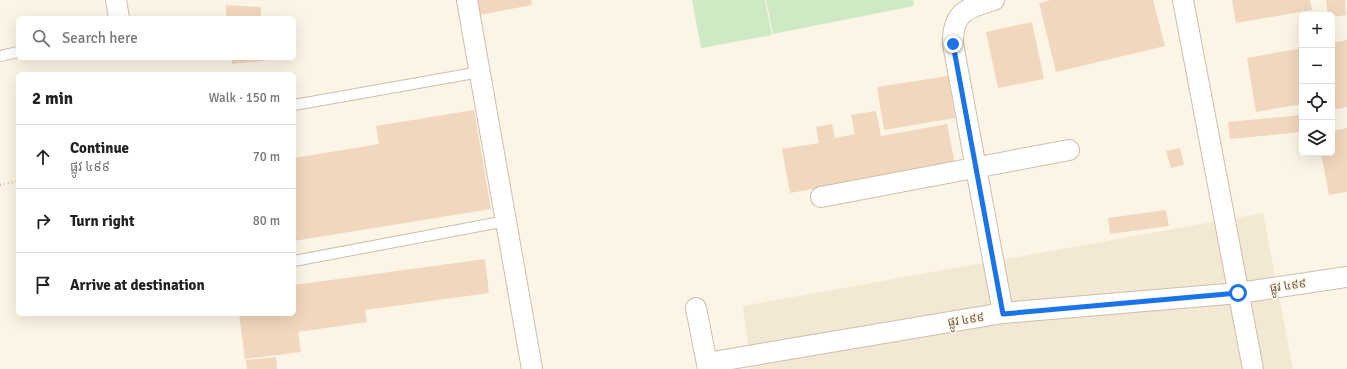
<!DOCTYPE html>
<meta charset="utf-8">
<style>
:root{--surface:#fff;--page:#f6f6f6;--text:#222;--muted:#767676;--line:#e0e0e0}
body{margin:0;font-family:Signika,"Noto Sans Khmer",sans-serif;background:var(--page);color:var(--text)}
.controls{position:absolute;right:12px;top:12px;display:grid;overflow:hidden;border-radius:6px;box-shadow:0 4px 16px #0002}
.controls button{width:36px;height:36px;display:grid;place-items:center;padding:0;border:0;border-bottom:1px solid var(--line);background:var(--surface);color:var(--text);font:20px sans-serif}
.stop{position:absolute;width:12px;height:12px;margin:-9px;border:3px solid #1a73e8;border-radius:50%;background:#fff}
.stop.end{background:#1a73e8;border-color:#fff;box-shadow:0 1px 4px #0008}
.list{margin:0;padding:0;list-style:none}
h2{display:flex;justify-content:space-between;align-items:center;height:52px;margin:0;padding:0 16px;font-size:17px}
h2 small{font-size:13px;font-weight:400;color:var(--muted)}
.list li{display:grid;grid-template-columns:26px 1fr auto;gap:12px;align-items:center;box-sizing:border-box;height:64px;padding:0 16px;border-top:1px solid var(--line)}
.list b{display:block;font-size:15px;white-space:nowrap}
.list p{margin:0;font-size:13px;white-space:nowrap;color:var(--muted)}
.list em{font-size:13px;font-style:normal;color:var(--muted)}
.icon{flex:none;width:22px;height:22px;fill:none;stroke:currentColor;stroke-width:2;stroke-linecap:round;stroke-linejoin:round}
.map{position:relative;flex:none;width:1347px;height:369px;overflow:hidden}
.search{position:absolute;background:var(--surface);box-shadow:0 4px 16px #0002;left:16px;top:16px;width:280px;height:44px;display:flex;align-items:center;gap:10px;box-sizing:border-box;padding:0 14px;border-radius:6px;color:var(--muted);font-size:15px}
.panel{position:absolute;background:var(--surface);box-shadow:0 4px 16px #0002;left:16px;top:72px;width:280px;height:244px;border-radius:6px}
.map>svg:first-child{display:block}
.residential{fill:#f3e8d4}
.green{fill:#cfe9c4}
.building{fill:#f1d7bd}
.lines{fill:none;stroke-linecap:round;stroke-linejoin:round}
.lane-casing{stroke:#cdbeac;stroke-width:12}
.street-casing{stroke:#cdbeac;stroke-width:22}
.path{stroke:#d6baa0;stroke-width:2.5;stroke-dasharray:1 3;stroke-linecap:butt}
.lane{stroke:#fff;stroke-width:10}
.street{stroke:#fff;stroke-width:20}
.route{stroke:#1a73e8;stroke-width:5}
.labels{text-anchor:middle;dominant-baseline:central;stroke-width:3.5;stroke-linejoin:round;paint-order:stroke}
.street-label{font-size:12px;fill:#745d4b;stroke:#fff9eb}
</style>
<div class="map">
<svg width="1347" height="369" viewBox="0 0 1347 369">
<rect width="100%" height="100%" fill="#fcf5e5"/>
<path class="residential" d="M1263,213L1293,369H751L743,306Z"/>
<path class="green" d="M692,0H765L772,35L701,48Z
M766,0H913L914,6L773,34Z"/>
<path class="building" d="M476,0H531L532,5L479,15Z
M1051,0H1153L1165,46L1056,72L1039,3Z
M1232,0H1310L1312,10L1236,23Z
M1326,0H1345L1346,15L1332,17V15H1328Z
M226,5L261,7V18H226Z
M1032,22L1044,79L998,88L986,32Z
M1347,40V107L1332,110V43Z
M1302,48V104L1256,112L1247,58Z
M232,58H270V60L232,64Z
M948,76L955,118L884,130L877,87Z
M474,110L491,209L294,241V158L379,144L376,126Z
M876,111L881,136L947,124L955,164L790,193L782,149L819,143L816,127L832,124L835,138L855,134L851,115Z
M1302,115V132L1230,139L1228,122Z
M1347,128V192L1329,195L1321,153H1332V131Z
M1180,148L1184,165L1171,168L1166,151Z
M1166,210L1169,226L1110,234L1108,218Z
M485,259L489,293L365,310L367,322L298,332L301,352L245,359L239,314H294V285Z
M276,357L277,369H247L246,360Z"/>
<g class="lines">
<g class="lane-casing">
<path id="lane" d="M0,56L18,52
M294,105L480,72
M294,261L506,221"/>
</g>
<g class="street-casing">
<path id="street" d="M116,0L119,18
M467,0L532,369
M994,0C967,8 952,12 953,44L1003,313
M1183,0L1253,369
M821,197L1069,150
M696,308L708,369
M707,363L1003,313L1239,293L1347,277"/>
</g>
<path class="path" d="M0,185L18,181"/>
<use href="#lane" class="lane"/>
<use href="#street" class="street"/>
</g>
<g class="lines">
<path class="route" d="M953,44L1003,314L1238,293"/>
</g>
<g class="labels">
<g class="street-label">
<text transform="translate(1288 286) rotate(-8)">ផ្លូវ ៤៩៩</text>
<text transform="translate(966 320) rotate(-9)">ផ្លូវ ៤៩៩</text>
</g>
</g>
</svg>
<div class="controls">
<button>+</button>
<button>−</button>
<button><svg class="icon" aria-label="locate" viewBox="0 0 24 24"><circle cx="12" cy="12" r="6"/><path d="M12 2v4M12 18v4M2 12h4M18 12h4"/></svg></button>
<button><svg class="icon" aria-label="layers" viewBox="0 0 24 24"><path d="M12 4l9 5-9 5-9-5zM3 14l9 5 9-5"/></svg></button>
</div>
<div class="stop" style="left:1238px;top:293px"></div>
<div class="stop end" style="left:953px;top:44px"></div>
<div class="search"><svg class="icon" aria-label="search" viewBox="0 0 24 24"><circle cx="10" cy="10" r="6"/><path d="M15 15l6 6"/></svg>Search here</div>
<section class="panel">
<h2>2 min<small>Walk · 150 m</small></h2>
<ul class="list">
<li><svg class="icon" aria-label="ahead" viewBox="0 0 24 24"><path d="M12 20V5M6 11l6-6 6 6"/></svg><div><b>Continue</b><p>ផ្លូវ ៤៩៩</p></div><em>70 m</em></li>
<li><svg class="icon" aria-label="right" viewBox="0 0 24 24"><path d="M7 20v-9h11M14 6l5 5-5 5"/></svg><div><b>Turn right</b></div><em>80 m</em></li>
<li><svg class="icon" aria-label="arrive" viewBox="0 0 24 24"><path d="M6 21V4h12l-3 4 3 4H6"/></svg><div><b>Arrive at destination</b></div></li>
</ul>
</section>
</div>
